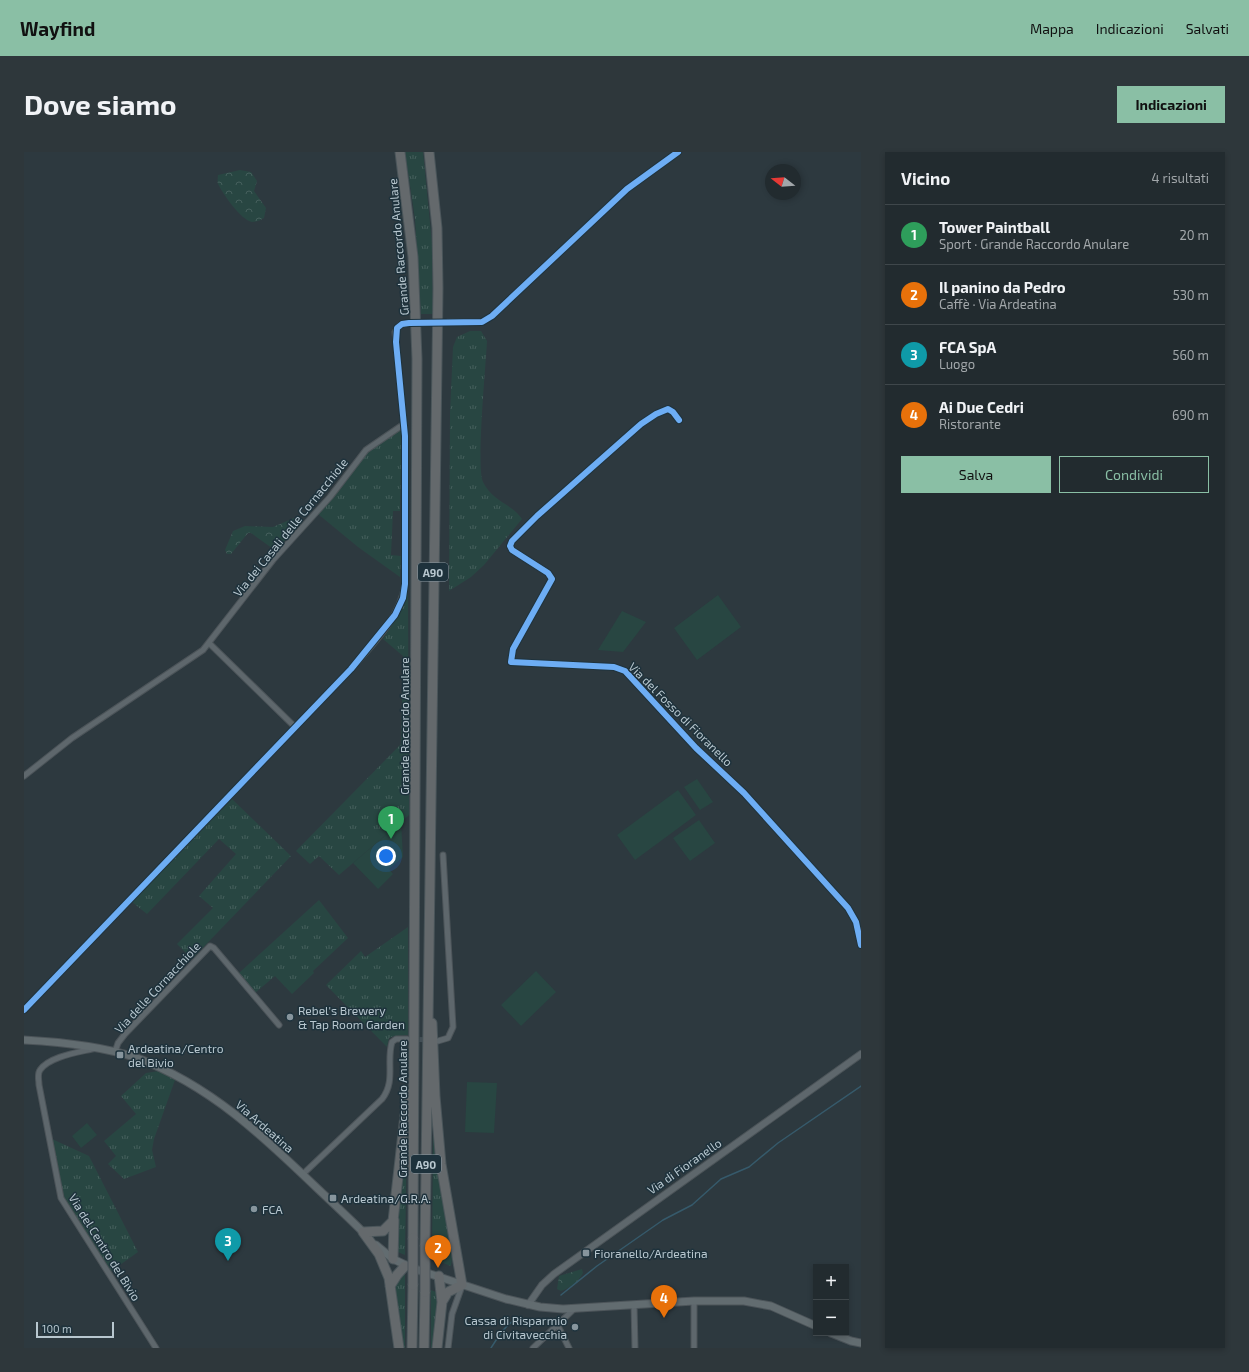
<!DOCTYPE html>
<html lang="it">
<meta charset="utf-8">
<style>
:root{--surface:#222b2f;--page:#2e373b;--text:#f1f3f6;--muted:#a2a7aa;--line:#3f474b;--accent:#8abfa5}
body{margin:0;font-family:"Exo 2",sans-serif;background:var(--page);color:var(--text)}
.controls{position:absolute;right:12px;bottom:12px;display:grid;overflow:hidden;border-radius:0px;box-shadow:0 2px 6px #0003}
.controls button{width:36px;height:36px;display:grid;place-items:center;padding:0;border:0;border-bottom:1px solid var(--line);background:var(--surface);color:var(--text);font:20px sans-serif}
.compass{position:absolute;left:741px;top:12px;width:36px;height:36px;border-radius:50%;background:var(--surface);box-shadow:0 2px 6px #0003;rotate:287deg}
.scale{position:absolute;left:12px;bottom:10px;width:78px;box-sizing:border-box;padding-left:4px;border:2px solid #b8c7cf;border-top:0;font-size:11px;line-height:14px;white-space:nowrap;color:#b8c7cf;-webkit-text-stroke:3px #1e323c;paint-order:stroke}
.you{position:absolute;left:362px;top:704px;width:14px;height:14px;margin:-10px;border:3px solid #fff;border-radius:50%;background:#1a73e8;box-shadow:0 0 0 6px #1a73e833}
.badge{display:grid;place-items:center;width:26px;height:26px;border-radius:50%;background:var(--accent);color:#fff;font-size:13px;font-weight:700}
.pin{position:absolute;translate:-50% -33px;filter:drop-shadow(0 1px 2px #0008)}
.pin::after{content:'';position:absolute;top:21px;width:14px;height:12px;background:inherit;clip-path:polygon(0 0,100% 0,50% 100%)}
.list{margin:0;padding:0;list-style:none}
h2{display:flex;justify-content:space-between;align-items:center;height:52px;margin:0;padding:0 16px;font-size:17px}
h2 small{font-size:13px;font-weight:400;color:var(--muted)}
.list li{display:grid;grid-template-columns:26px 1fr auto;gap:12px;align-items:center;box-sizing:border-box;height:60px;padding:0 16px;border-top:1px solid var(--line)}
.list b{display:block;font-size:15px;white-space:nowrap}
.list p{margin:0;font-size:13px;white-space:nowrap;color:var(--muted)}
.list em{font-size:13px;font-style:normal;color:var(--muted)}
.actions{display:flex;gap:8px;padding:12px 16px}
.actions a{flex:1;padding:9px 0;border:1px solid var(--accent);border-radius:0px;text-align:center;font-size:14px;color:var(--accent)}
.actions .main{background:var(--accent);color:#111}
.map{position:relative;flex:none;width:837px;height:1196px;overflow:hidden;border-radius:0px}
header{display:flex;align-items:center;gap:24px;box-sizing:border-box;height:56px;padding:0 20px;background:var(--accent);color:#111}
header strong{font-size:19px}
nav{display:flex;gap:22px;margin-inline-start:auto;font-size:14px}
.intro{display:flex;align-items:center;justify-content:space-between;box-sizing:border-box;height:96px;padding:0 24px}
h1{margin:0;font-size:28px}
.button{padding:10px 18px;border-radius:0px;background:var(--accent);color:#111;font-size:14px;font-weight:700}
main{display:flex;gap:24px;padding:0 24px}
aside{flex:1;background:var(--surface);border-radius:0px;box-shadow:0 2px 6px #0003}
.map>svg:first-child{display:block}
.grass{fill:url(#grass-tufts)}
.forest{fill:url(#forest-crowns)}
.pitch{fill:#284642}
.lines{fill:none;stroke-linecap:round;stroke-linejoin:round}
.stream{stroke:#365a6b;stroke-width:1.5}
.minor-tunnel{stroke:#424e55;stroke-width:5;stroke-dasharray:5 2.5;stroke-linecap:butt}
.minor-casing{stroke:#4c5459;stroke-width:7}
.tertiary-casing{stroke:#4c5459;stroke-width:8}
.secondary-casing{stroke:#4c5459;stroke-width:9}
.motorway-casing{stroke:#4a555a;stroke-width:11}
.minor{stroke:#5e676c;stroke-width:5}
.tertiary{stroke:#5e676c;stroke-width:6}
.secondary{stroke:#626c70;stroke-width:7}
.motorway{stroke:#64696c;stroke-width:9}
.motorway-bridge-casing{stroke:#4a555a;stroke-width:11;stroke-linecap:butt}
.motorway-bridge{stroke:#64696c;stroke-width:9}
.cycleway-casing{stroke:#1e323c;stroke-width:8}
.cycleway{stroke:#6dadf4;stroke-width:6}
.poi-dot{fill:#87959d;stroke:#1e323c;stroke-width:1.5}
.labels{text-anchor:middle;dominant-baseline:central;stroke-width:3;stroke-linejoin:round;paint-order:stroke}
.shield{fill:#1e323c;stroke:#8a9aa3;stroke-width:1}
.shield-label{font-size:11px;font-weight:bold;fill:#b8c7cf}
.street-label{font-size:12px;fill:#b8c7cf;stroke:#1e323c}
.poi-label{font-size:12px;fill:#b8c7cf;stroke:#1e323c;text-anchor:start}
</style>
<header>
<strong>Wayfind</strong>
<nav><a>Mappa</a><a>Indicazioni</a><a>Salvati</a></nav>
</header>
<div class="intro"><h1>Dove siamo</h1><a class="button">Indicazioni</a></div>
<main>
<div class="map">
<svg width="837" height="1196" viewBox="0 0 837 1196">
<defs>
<pattern id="grass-tufts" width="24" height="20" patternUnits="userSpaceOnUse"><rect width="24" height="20" fill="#284642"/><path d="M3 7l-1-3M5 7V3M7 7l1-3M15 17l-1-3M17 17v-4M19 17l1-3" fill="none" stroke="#455f5c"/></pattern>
<pattern id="forest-crowns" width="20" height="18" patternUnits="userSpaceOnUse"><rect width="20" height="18" fill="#284642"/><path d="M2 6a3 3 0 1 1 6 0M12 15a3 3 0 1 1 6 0" fill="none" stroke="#455f5c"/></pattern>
</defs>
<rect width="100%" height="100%" fill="#2d393f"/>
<path class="grass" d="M381,0H399L408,91L409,162H397L391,67Z
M446,179H457L463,189C462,211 452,316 459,330C469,350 487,351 498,367L460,413L447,425L425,439L426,261L429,195L433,185Z
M378,276L376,359H369L367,403L377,404L376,425L334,395L294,362L309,346L344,298Z
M384,441L385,663L315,723L295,704L286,712L272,699L377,592L379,504L359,487L378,457Z
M208,647L267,704L168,807L153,792L189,756L175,744L212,702L195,687L123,762L108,750Z
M295,748L324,786L289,819L290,821L268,842L251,824L231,841L215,821Z
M384,775V883L370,884L365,886L363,895L302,833L337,799L341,805Z
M135,919L151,928L130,987L128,998L132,1015L100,1027L84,1012L92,1004L80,989L112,962L97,944L122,921Z
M383,977L381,1103L374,1100L371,1092Z
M411,982L428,1106L427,1114L408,1107L409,983Z
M28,987L65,1004L114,1100L86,1120L40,1047Z
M375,1123H381V1196H378L370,1130Z
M407,1138L414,1141L410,1196H407Z"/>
<path class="forest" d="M216,18L227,20L233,29L230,39L242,56L240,66C237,68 233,70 228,70C217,68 199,42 194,32C193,29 194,26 194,23Z
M270,366H276L277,370L252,399L227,381H224L207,402H203L201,398L209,379L221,374L249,375Z
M558,1117L559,1121C555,1129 546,1136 537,1139L533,1137L535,1124Z"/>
<path class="pitch" d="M694,443L717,475L673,508L650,476Z
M598,459L622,470L599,500L574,498Z
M673,627L689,650L676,658L660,635Z
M654,638L672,663L611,708L593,683Z
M675,668L691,691L666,709L649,686Z
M377,670L379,705L365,717L369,722L354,737L329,711Z
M512,819L532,840L497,874L477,853Z
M443,930L473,931L470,981L441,980Z
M63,971L73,983L57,996L48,984Z"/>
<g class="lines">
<path class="stream" d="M537,1143L573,1114L639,1068L668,1053L697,1027L725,1015L754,991L837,934
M467,1196C490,1160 490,1166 530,1169"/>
<path class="minor-tunnel" d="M388,887L406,888"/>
<g class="minor-casing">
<path id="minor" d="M424,170H458L468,164L603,37L654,0
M399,171L411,170
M655,268L649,260L644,257L632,262L617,272L513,364L488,389L486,394L488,398L524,421L528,427L489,497L487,510L590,515L601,519L672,596L720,641L824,756L832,770L837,793
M186,492L271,575
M0,624L48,586L179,498L249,408L306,345L342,298L380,272
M0,858L327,517C349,492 376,466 381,432V284L371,180L376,173L385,171
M414,889L424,886L429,875L419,703
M72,896C57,900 25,904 16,918C13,922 15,928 15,933L37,1046L132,1196
M91,900L94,891L101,882L186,794L190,796L255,873
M279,1022L358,947C372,929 362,910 368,890L372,887H383
M670,1149V1196
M610,1153L611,1196
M534,1174L545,1196
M424,1196L428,1162L438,1134
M509,1196L550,1157"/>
</g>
<g class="tertiary-casing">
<path id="tertiary" d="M504,1153L518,1133L530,1122L837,902"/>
</g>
<g class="secondary-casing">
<path id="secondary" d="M0,888C37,890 78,894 113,906C186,933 240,985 294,1037C310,1052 326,1067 342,1083
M352,1093L369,1107L388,1116L482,1147L516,1155L539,1157L670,1149H720L747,1154L792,1174
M807,1181L827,1189L837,1191"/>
</g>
<g class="motorway-casing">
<path id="motorway" d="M376,0L389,105L393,207L389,1086
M408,871L411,944L417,1012L438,1133L424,1140L418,1150
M339,1080L359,1079L369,1069L381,963L387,941
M339,1080L355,1102L365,1126L375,1196
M401,1093L414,136L413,76L405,0
M369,1107L370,1068
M366,1134L373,1123L381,1114
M388,1196L389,1133
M400,1196L401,1140
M413,1196L418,1150L415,1124"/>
</g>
<use href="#minor" class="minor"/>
<use href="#tertiary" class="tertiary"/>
<use href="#secondary" class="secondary"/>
<use href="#motorway" class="motorway"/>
<g class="motorway-bridge-casing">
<path id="motorway-bridge" d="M389,1133V1086
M401,1140V1093"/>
</g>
<use href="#motorway-bridge" class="motorway-bridge"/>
<g class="cycleway-casing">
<path id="cycleway" d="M655,268L649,260L644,257L632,262L617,272L513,364L488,389L486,394L488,398L524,421L528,427L489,497L487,510L590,515L601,519L672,596L720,641L824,756L832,770L837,793
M0,858L327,517L371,463L379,446L381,432V284L372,190L373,176L378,172L385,171L458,170L468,164L603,37L654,0"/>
</g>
<use href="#cycleway" class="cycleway"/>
</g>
<g class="poi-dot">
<circle cx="266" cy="865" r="4"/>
<rect x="92" y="899" width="8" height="8" rx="2"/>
<rect x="305" y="1042" width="8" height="8" rx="2"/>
<circle cx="230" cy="1057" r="4"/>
<rect x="558" y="1097" width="8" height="8" rx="2"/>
<circle cx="551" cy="1175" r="4"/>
</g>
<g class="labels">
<g class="shield">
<rect x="394" y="411" width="30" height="18" rx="3"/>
<rect x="387" y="1003" width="30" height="18" rx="3"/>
</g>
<g class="shield-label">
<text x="409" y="420">A90</text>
<text x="402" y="1012">A90</text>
</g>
<g class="street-label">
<text transform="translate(374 95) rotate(-95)">Grande Raccordo Anulare</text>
<text transform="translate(266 375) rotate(-51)">Via dei Casali delle Cornacchiole</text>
<text transform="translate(657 562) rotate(45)">Via del Fosso di Fioranello</text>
<text transform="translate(380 574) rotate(-90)">Grande Raccordo Anulare</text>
<text transform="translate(133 835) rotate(-47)">Via delle Cornacchiole</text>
<text transform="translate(378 957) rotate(-90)">Grande Raccordo Anulare</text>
<text transform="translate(241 974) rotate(41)">Via Ardeatina</text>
<text transform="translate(660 1014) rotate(-35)">Via di Fioranello</text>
<text transform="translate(81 1095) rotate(58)">Via del Centro del Bivio</text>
</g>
<g class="poi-label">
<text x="274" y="858">Rebel's Brewery<tspan x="274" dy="14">&amp; Tap Room Garden</tspan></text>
<text x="104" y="896">Ardeatina/Centro<tspan x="104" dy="14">del Bivio</tspan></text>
<text x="317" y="1046">Ardeatina/G.R.A.</text>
<text x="238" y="1057">FCA</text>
<text x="570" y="1101">Fioranello/Ardeatina</text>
<text x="543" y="1168" text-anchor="end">Cassa di Risparmio<tspan x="543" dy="14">di Civitavecchia</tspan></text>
</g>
</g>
</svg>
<div class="controls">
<button>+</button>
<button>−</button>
</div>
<svg class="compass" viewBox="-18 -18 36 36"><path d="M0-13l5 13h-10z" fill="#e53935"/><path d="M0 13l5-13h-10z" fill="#a2a7aa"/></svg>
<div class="scale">100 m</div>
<div class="you"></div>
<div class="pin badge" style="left:367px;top:687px;background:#2e9e5b">1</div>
<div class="pin badge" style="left:414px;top:1116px;background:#e8710a">2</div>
<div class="pin badge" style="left:204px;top:1109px;background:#0f9aa8">3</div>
<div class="pin badge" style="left:640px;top:1166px;background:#e8710a">4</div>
</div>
<aside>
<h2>Vicino<small>4 risultati</small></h2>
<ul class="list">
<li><span class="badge" style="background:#2e9e5b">1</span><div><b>Tower Paintball</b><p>Sport · Grande Raccordo Anulare</p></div><em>20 m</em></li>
<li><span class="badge" style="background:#e8710a">2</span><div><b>Il panino da Pedro</b><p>Caffè · Via Ardeatina</p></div><em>530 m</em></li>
<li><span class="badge" style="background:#0f9aa8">3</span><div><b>FCA SpA</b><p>Luogo</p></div><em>560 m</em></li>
<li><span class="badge" style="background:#e8710a">4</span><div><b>Ai Due Cedri</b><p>Ristorante</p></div><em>690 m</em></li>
</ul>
<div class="actions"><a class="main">Salva</a><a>Condividi</a></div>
</aside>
</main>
